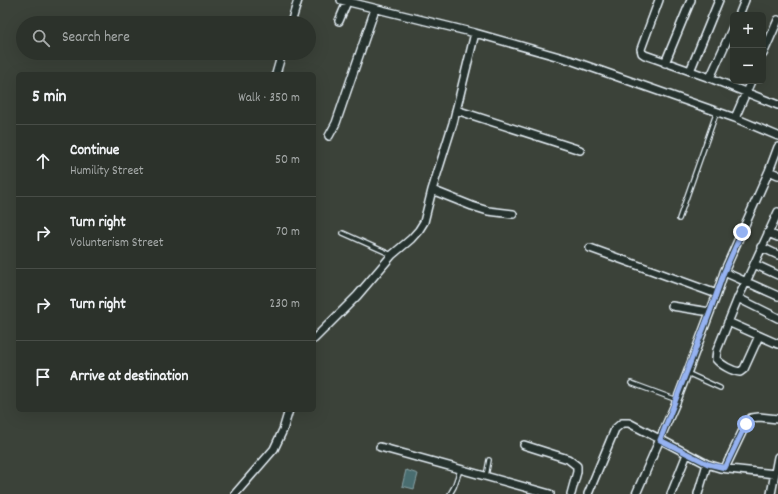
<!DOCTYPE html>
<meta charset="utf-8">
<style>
:root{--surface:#2c322b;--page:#343a33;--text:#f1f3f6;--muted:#a6aaa9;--line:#484d47}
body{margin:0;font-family:Dekko,sans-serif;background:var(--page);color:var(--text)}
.controls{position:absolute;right:12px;top:12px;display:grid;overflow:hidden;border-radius:6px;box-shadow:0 4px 16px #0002}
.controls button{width:36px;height:36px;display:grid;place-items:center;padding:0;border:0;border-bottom:1px solid var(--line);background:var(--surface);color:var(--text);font:20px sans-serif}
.stop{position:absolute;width:12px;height:12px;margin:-9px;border:3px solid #95b2f1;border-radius:50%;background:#fff}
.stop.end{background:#95b2f1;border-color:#fff;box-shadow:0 1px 4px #0008}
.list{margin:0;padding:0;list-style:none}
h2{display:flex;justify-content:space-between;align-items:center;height:52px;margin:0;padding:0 16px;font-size:17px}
h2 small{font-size:13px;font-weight:400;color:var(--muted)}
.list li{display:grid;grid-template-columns:26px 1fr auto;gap:12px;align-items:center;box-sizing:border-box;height:72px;padding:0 16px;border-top:1px solid var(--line)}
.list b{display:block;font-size:15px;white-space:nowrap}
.list p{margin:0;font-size:13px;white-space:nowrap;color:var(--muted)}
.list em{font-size:13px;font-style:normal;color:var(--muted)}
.icon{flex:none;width:22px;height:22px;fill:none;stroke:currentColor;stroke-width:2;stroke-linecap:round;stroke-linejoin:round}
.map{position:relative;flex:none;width:778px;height:494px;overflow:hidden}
.search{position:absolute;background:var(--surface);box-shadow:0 4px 16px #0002;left:16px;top:16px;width:300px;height:44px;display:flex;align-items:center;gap:10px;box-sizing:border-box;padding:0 14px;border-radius:22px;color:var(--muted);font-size:15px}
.panel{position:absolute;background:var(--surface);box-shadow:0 4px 16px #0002;left:16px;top:72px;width:300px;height:340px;border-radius:6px}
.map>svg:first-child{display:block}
.water{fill:#4a6d70;stroke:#89a2a6}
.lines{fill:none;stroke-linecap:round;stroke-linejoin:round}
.lane-casing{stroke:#e8f1f8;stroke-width:6}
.street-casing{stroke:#e8f1f8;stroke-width:10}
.lane{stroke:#26332d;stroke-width:3.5}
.street{stroke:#26332d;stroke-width:7}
.route{stroke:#95b2f1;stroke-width:5}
</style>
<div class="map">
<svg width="778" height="494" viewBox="0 0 778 494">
<rect width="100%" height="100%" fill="#3b4239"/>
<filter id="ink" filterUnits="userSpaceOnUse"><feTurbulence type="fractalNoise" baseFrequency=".025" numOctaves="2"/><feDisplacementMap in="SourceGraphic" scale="8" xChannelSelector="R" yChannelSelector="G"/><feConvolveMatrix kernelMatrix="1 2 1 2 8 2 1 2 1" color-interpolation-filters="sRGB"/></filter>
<g filter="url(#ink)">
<path class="water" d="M406,470L418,474L414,489L402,486Z"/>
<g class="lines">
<g class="lane-casing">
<path id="lane" d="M679,219L717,111
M343,233L392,255
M687,373L720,388
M631,383L677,400
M486,476L489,460
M450,494L454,487L460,470"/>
</g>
<g class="street-casing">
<path id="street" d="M341,0L475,33L570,60L735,118L778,136
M659,0L641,49L642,53L645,55L710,78L778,105
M739,15L745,0
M339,21L347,2
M291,23L298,0
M763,54L778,20
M665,63L691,0
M690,71L719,0
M276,74L282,53
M710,78L733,27
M456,110L580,150
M735,118L751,81
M329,136L336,123L375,9
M769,171L778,175
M432,190L472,206L488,211L513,214
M768,233L778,237
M761,247L778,255
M590,248L717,294
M754,264L778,275
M724,272L778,296
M738,298L778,318
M672,306L710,312
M728,322L778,344
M759,336L744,369L740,372C732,371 721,365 716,359L717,350L738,298L746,282L778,212
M314,339L357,296L392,255L411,239L419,230L424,222L432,190L453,123L475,33
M524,445L568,459L577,466V472L571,494
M380,447L550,494
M725,468L746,424L751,418L759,417L778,419
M235,494L274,449L283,430L289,410
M588,494L615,429L622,423H629L707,464L720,468L775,474
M636,494L677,400L717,294L724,272L769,171L778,147
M671,494L687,454
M698,494L707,464
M771,494L778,457"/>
</g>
<use href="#lane" class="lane"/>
<use href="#street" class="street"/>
</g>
</g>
<g class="lines" filter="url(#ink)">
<path class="route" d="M742,232L724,272L710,312L660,440L708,464L725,468L746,424"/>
</g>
</svg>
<div class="controls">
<button>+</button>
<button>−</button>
</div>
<div class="stop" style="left:746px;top:424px"></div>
<div class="stop end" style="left:742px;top:232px"></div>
<div class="search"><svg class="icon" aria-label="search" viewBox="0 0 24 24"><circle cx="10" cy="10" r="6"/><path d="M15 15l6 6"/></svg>Search here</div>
<section class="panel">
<h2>5 min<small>Walk · 350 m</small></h2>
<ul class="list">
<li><svg class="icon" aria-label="ahead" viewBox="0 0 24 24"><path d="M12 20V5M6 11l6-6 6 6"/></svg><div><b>Continue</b><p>Humility Street</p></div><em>50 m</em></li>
<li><svg class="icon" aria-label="right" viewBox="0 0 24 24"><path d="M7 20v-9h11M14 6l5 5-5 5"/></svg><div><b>Turn right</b><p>Volunterism Street</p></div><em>70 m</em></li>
<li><svg class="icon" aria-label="right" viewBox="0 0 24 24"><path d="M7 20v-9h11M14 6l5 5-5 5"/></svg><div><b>Turn right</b></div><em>230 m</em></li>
<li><svg class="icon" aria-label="arrive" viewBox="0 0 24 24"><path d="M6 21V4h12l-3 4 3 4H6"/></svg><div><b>Arrive at destination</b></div></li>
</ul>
</section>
</div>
